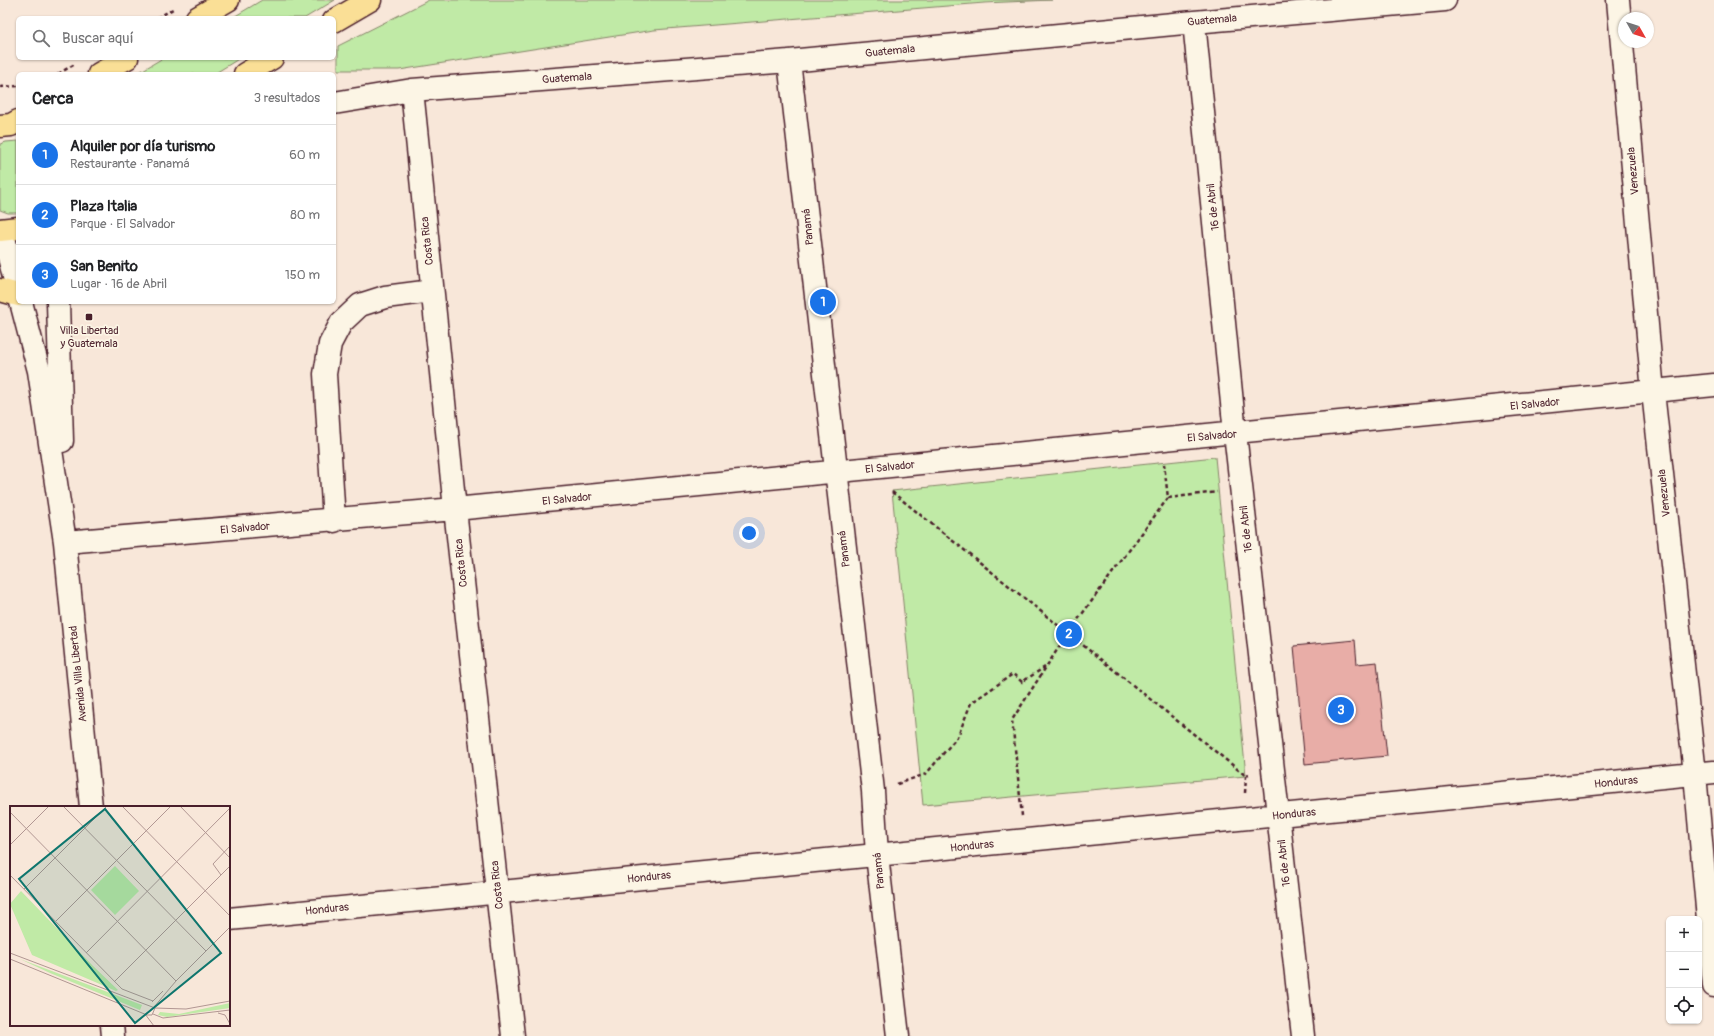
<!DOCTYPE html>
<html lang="es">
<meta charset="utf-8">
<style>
:root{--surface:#fff;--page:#f2f2f2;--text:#202124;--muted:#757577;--line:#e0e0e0;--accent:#1a73e8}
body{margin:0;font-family:Pangolin,sans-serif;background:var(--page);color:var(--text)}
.controls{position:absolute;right:12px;bottom:12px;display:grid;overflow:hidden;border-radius:6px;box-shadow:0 1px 3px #0004}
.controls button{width:36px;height:36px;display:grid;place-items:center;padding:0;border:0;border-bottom:1px solid var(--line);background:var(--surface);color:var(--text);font:20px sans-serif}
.compass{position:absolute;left:1618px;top:12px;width:36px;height:36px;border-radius:50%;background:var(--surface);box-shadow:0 1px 3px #0004;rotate:129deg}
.you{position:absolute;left:749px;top:533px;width:14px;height:14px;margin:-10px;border:3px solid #fff;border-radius:50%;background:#1a73e8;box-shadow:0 0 0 6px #1a73e833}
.badge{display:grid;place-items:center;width:26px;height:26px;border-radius:50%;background:var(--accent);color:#fff;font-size:13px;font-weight:700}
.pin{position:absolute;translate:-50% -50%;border:2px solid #fff;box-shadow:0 1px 4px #0006}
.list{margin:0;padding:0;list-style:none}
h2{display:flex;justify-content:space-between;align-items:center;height:52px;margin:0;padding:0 16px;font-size:17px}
h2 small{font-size:13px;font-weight:400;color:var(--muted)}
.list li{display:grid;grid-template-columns:26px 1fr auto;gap:12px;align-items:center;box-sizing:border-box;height:60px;padding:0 16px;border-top:1px solid var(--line)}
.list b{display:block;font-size:15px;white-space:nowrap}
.list p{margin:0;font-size:13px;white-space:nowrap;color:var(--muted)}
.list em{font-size:13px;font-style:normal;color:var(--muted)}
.icon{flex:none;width:22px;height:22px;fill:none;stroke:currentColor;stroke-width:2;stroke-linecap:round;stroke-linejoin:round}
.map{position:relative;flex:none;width:1714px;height:1036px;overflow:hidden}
.search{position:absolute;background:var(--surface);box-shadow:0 1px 3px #0004;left:16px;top:16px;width:320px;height:44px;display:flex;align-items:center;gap:10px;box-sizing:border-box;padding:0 14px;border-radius:6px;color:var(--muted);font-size:15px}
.panel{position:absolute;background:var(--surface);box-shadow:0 1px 3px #0004;left:16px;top:72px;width:320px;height:232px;border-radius:6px}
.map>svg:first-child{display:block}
.green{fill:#c0eaa6;stroke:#858468}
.building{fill:#e8ada7;stroke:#4a1f2b}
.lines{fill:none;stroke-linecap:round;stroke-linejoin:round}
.minor-casing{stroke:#4a1f2b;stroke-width:25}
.major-casing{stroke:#4a1f2b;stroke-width:25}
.path{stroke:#4a1f2b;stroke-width:2.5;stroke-dasharray:4 3;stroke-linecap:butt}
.minor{stroke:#fcf5e5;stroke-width:22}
.major{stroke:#fadf96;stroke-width:22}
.poi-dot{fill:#4a1f2b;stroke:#fcf5e5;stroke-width:1.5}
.labels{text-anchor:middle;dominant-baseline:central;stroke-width:3.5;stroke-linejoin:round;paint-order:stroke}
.street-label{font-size:11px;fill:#4a1f2b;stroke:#fcf5e5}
.poi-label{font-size:11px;fill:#4a1f2b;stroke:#fcf5e5}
.inset-road{fill:none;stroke:#b29793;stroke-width:1}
.view{fill:#0f766e;fill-opacity:0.15;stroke:#0f766e;stroke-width:2}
.inset-edge{fill:none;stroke:#4a1f2b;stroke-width:2}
</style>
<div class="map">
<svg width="1714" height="1036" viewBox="0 0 1714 1036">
<rect width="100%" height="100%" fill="#f8e7d9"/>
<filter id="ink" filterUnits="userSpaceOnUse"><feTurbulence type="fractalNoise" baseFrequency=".025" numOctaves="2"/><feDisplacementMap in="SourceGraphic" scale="8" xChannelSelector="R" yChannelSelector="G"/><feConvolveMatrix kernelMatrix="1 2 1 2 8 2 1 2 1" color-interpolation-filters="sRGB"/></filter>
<g filter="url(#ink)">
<path class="green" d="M262,0H335L305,18H232Z
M429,0H1052L984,3L654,30L399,70H338V46Z
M163,58H240L214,74H136Z
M18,141V213H8L0,210V144L6,142Z
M1215,457L1246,776L923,805L892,491Z"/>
<path class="building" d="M1355,640L1357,664L1377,662L1387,756L1305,764L1294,646Z"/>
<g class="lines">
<g class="minor-casing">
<path id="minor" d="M1618,0L1653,392L1695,774L1714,986
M1194,22L1235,433L1303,1036
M789,61L873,791L877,855L898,1036
M412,90L455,509L513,1036
M334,103L412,90L789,61L1194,22L1445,0
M2,230L18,292
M21,302L39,371L65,542L91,807
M58,302L62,441
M334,521L325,374L330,344L341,323L360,305L385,297L432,291
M65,542L455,509L1714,385
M229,919L1714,772
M112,1025L113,1036"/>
</g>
<g class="major-casing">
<path id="major" d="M197,18L228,0
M334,21L370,0
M99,74L127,58
M245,74L272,58
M0,126L11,125L18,121
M0,230L18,228
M0,290L18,295"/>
</g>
<path class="path" d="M157,18L173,9
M58,74L75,64
M0,87L18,86
M892,492L1246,776L1249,775
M1168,498L1217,492
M897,784L926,774L958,736L971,703L1013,674L1022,682L1045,667
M1245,793L1246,776
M1022,816L1012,720L1068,633L1168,498L1164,464"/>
<use href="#minor" class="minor"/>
<use href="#major" class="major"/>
</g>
</g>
<rect class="poi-dot" x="85" y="313" width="8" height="8" rx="2"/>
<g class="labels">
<g class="street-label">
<text transform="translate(1212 20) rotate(-5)">Guatemala</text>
<text transform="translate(890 51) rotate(-6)">Guatemala</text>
<text transform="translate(567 78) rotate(-4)">Guatemala</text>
<text transform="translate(1633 171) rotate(-95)">Venezuela</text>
<text transform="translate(1213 207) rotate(-96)">16 de Abril</text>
<text transform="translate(808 227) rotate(-96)">Panamá</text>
<text transform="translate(427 241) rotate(-96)">Costa Rica</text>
<text transform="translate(1535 404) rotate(-6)">El Salvador</text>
<text transform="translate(1212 436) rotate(-5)">El Salvador</text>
<text transform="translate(890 467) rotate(-6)">El Salvador</text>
<text transform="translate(1664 493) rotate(-96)">Venezuela</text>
<text transform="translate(567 499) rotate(-6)">El Salvador</text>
<text transform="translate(245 528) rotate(-5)">El Salvador</text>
<text transform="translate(1246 529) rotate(-96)">16 de Abril</text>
<text transform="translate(844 549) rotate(-97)">Panamá</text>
<text transform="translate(461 563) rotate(-96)">Costa Rica</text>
<text transform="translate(78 674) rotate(-96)">Avenida Villa Libertad</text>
<text transform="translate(1616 782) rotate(-6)">Honduras</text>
<text transform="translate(1294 814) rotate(-6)">Honduras</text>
<text transform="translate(972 846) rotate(-6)">Honduras</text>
<text transform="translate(1284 863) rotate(-96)">16 de Abril</text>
<text transform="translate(879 871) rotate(-96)">Panamá</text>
<text transform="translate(649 877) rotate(-6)">Honduras</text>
<text transform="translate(497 885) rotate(-96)">Costa Rica</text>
<text transform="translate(327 909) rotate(-6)">Honduras</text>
</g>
<g class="poi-label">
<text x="89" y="330">Villa Libertad<tspan x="89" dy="13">y Guatemala</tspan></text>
</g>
</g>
<g transform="translate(10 806)">
<rect width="220" height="220" fill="#f8e7d9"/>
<path d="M105,60L129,85L105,109L81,84ZM11,85L83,160L108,184L106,185L22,149L0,98ZM10,153L132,199L130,204L40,167ZM220,197V202L157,211L148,209L150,206L169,208Z" fill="#c0eaa6"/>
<path class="inset-road" d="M53,0L196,145M112,0L220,110M170,0L220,52M0,6L166,175M0,39L39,0M0,69L112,183L143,195M211,69L203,58L220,40M14,83L97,0M46,115L161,0M0,147L145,202L176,203L220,195M76,147L220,2M0,153L137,209H142L145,202M104,176L220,60M142,196L153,185M144,201L166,175L220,121M208,207L215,209L220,218M135,208L144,220M143,208L153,212L220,204"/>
<path class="view" d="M95,3L211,147L125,217L9,73Z"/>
<rect width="220" height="220" class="inset-edge"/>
</g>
</svg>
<div class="controls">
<button>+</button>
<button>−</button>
<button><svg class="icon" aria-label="locate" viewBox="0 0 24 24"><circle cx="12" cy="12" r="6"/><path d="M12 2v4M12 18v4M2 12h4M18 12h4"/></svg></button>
</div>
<svg class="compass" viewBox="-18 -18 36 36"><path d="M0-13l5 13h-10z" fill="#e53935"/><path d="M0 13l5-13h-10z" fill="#757577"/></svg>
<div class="you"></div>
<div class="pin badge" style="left:823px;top:302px">1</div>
<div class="pin badge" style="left:1069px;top:634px">2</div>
<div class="pin badge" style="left:1341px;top:710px">3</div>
<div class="search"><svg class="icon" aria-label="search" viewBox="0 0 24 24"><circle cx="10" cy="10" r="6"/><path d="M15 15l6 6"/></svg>Buscar aquí</div>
<section class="panel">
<h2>Cerca<small>3 resultados</small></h2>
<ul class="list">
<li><span class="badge">1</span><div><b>Alquiler por día turismo</b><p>Restaurante · Panamá</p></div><em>60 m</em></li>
<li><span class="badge">2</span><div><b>Plaza Italia</b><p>Parque · El Salvador</p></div><em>80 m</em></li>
<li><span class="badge">3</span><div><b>San Benito</b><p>Lugar · 16 de Abril</p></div><em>150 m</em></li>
</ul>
</section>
</div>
